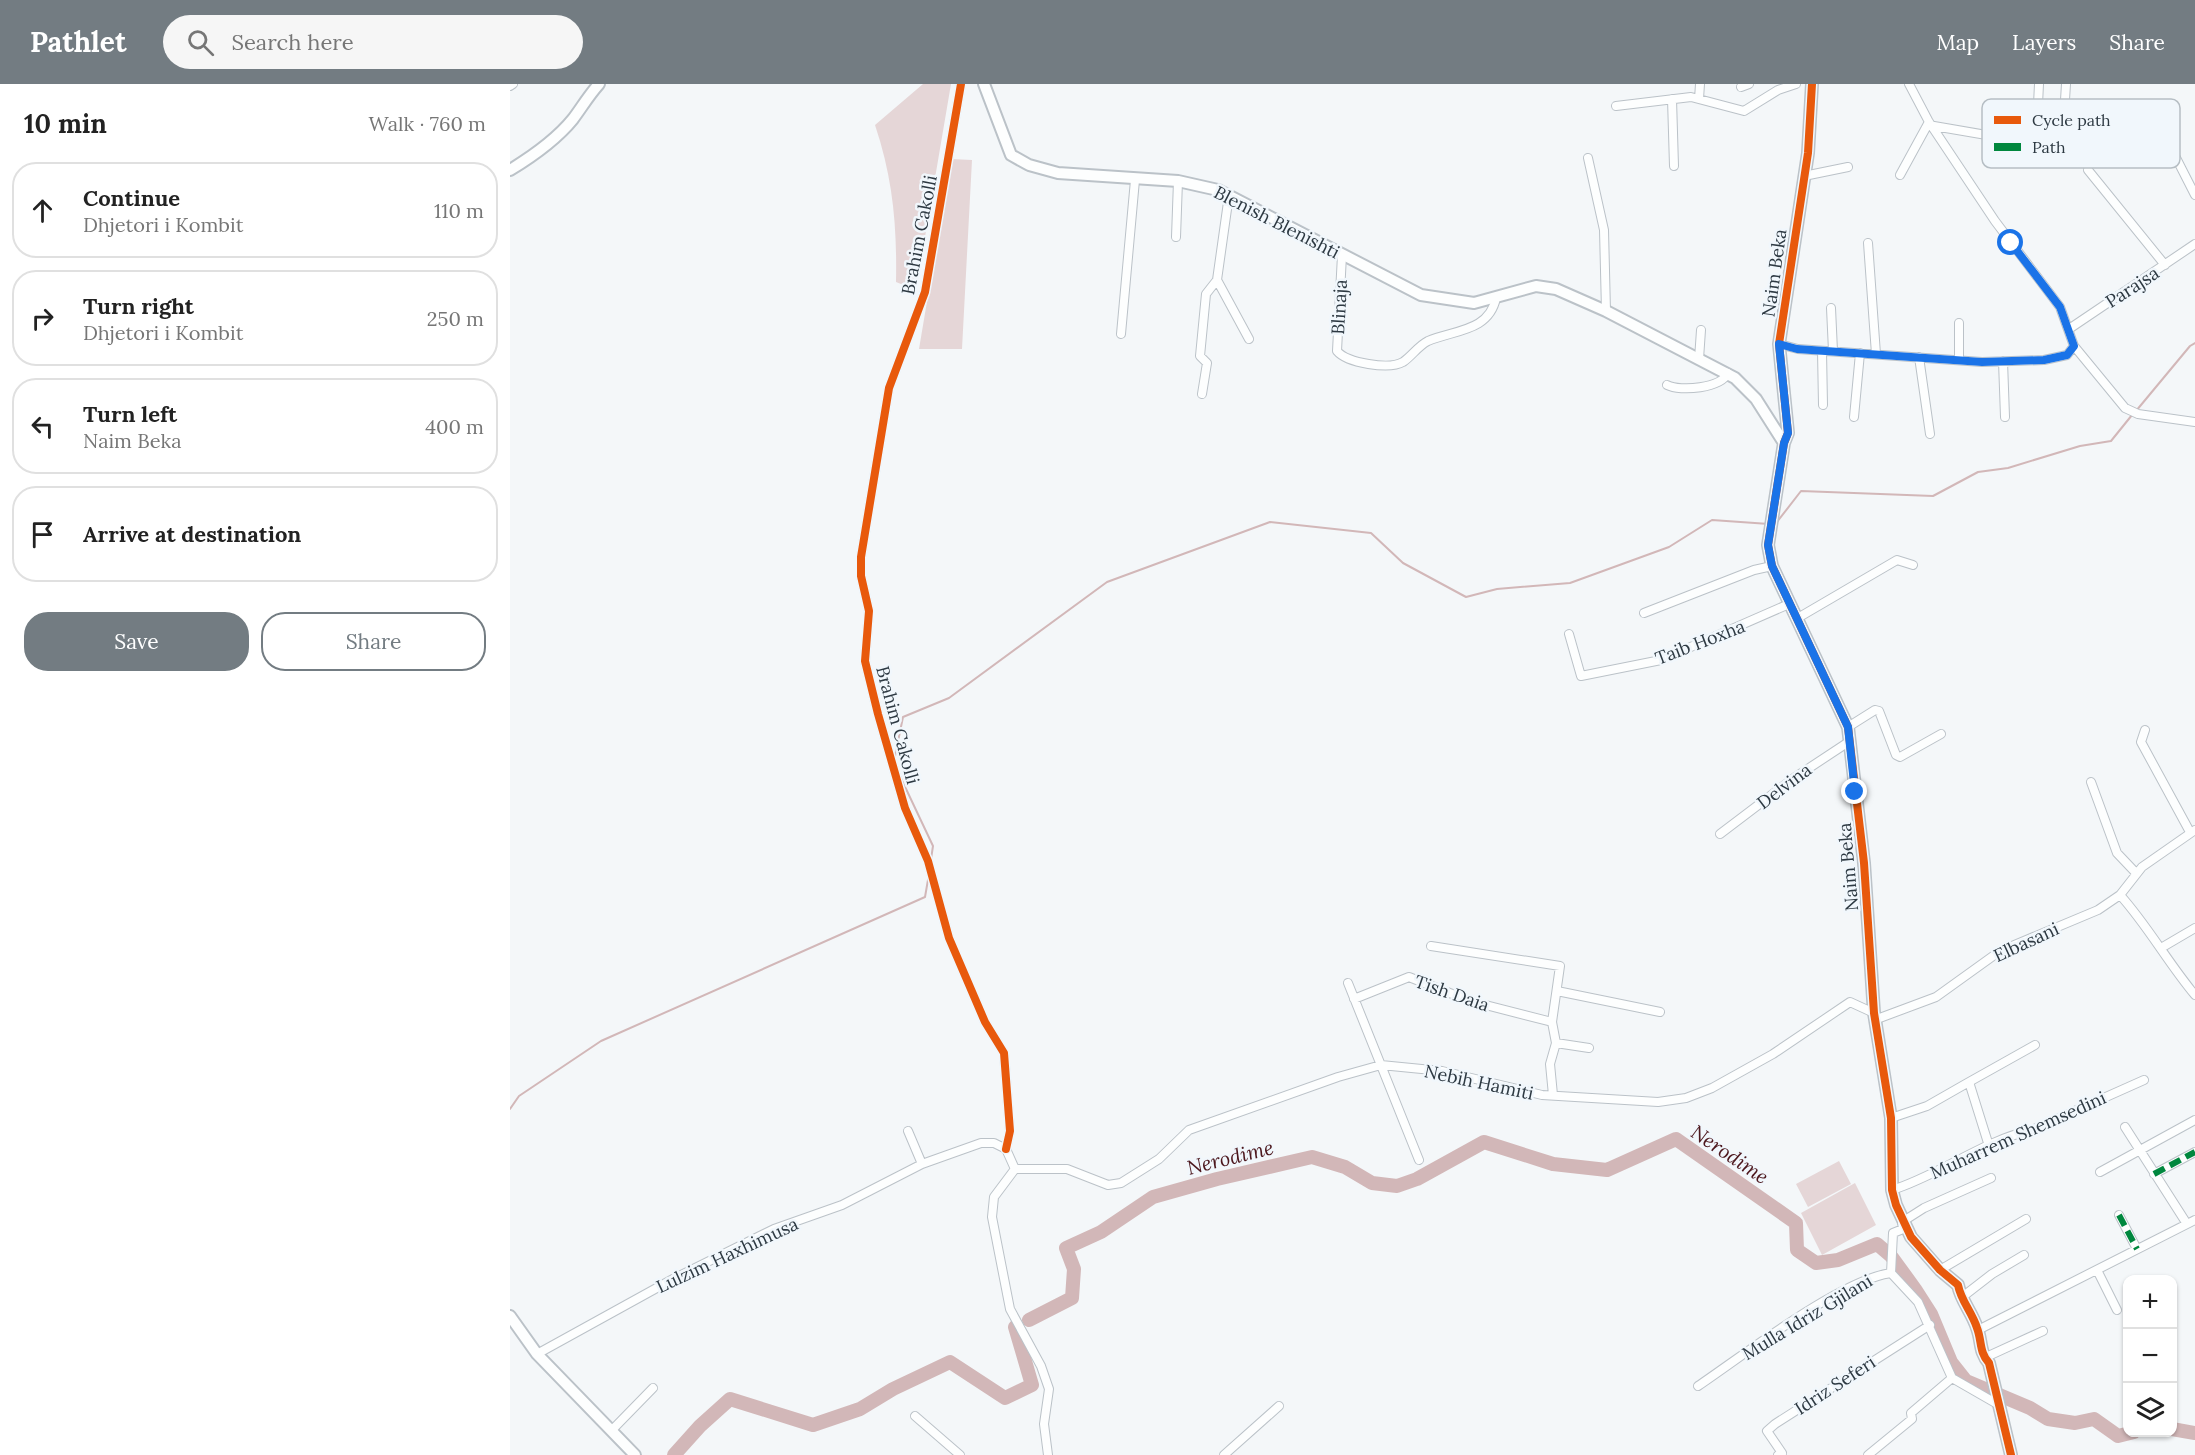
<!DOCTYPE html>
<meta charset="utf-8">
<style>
:root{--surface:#fff;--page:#f6f6f6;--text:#222;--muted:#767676;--line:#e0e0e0;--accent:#737c82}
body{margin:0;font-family:Lora,serif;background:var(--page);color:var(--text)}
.controls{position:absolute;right:18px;bottom:18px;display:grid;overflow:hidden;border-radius:12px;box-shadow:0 2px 4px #0004}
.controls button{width:54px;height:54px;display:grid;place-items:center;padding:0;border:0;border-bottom:2px solid var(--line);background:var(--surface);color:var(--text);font:30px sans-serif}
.stop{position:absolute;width:18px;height:18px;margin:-14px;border:4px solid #1a73e8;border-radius:50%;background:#fff}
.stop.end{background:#1a73e8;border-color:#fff;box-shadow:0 2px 6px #0008}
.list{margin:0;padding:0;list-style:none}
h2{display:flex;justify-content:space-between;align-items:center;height:78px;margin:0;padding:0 24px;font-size:26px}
h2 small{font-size:20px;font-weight:400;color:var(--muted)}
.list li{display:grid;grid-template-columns:39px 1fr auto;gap:18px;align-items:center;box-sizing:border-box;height:96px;margin:0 12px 12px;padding:0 12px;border:2px solid var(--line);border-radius:24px}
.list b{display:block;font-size:22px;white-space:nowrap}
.list p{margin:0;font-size:20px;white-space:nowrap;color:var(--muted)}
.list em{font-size:20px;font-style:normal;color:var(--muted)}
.actions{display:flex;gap:12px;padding:18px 24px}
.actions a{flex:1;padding:14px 0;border:2px solid var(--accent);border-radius:24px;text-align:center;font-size:21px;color:var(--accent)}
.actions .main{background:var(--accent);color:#fff}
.icon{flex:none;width:33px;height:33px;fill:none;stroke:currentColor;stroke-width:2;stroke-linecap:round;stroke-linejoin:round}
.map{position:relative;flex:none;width:1685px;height:1371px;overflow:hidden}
header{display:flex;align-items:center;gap:36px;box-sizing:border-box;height:84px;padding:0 30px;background:var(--accent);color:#fff}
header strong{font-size:28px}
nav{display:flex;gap:33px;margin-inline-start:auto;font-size:21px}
.search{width:420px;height:54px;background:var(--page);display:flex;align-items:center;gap:15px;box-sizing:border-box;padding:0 21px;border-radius:33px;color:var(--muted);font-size:22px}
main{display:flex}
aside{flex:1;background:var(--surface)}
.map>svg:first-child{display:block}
.green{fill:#e5d6d7}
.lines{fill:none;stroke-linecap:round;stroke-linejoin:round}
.stream{stroke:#d2b7b8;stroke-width:2}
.river{stroke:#d2b7b8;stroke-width:14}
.minor-casing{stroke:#bbc2c8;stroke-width:10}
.tertiary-casing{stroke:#bbc2c8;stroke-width:14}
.secondary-casing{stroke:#bbc2c8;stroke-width:14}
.minor{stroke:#fdfefe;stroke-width:8}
.tertiary{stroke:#fdfefe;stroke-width:10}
.secondary{stroke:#fdfefe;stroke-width:10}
.quiet{stroke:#00873e;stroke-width:6;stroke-dasharray:12 6;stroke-linecap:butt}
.cycleway-casing{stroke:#f1f7fc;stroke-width:11}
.cycleway{stroke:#e8590c;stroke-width:8}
.route{stroke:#1a73e8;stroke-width:8}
.labels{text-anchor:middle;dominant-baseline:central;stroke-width:5;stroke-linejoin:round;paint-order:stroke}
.street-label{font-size:18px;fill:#2d3942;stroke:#f1f7fc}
.water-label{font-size:20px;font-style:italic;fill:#4c171d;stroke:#f1f7fc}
.key{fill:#f1f7fc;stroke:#b6bec4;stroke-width:1.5}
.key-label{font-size:16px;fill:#2d3942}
</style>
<header>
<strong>Pathlet</strong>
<div class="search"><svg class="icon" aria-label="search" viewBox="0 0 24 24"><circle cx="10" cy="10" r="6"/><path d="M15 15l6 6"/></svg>Search here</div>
<nav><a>Map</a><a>Layers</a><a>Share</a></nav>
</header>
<main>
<aside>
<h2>10 min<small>Walk · 760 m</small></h2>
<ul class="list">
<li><svg class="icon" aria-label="ahead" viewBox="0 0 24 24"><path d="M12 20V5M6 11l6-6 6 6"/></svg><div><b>Continue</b><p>Dhjetori i Kombit</p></div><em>110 m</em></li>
<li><svg class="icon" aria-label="right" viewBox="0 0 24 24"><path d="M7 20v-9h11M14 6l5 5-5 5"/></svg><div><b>Turn right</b><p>Dhjetori i Kombit</p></div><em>250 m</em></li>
<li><svg class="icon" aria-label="left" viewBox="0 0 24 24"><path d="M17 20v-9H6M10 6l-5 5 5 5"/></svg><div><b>Turn left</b><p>Naim Beka</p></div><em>400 m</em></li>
<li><svg class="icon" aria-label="arrive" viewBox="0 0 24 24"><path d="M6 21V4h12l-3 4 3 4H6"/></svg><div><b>Arrive at destination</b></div></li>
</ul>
<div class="actions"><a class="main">Save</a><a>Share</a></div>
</aside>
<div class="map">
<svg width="1685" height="1371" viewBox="0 0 1685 1371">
<rect width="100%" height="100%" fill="#f4f7f9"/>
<path class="green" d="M413,0H441L406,206L386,198C387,141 383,95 365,41Z
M441,75L462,76L452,265H409Z
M1329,1077L1341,1100L1298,1123L1286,1100Z
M1345,1099L1366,1141L1312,1171L1291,1129Z"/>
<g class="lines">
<path class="stream" d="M1626,327L1680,262L1685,259
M1267,438L1291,407L1423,412L1468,388L1498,384L1570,362L1601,357L1622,331
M384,677L393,633L439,614L597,498L760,438L861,449L893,479L956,513L987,505L1060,499L1159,463L1202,436L1259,440
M389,690L423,762L421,775
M0,1025L9,1012L91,957L415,813L419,790"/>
<path class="river" d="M519,1236L562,1214L564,1185L556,1164L591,1148L643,1113L707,1095L802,1073L835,1083L862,1099L887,1102L907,1095L974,1058L1043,1080L1097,1086L1166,1055L1286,1139L1287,1166L1306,1179L1328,1176L1367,1160L1381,1172L1405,1205L1421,1230L1441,1278L1456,1297L1520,1324L1538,1335L1565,1339L1584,1335L1608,1352L1624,1348
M1662,1345L1685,1349
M164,1371L190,1342L220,1315L303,1341L350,1325L383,1305L440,1278L495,1314L522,1301L505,1243"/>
<g class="minor-casing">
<path id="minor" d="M451,0L415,208L379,304L351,473V492L359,527L355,577L368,630L395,724L418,777L439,854L475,938L494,969L500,1047L496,1065
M0,2L3,0
M1231,3L1239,0
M1162,15L1164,82
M1189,15L1190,0
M1106,22L1181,13L1234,27L1268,6L1286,0
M1424,42L1552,64L1556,0
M1659,60L1685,111
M1526,61L1529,0
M1078,74L1094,146L1096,227
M1578,86L1655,181
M1390,91L1419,38
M1294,92L1338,83
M666,153L668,97
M1358,159L1366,270
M832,171L827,267C837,279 879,286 893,278C902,272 908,262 918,257C943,246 979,248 986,214
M707,196L739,255
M1321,224L1323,267
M1559,245L1685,160
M611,250L625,96
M1269,260L1288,265L1472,278L1534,276L1557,271L1564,262L1550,223L1485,137L1419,38L1399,0
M1564,262L1615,324L1628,330L1685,338
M1312,267L1313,321
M1409,273L1420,350
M1189,275L1191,246
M1449,276V239
M1493,277L1495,333
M1157,301C1171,308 1211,304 1218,289
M692,310L697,279L690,272L696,210L707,196L719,111
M1344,333L1350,269
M1134,529L1244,486L1262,482
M1286,535L1387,476L1403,481
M1059,550L1071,592L1151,576L1279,520
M1338,643L1365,626L1369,627L1386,671L1390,673L1431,650
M1635,646L1631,658L1680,748
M1581,698L1607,769L1626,789
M1210,750L1284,694L1340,657
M1610,811C1638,842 1658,879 1685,911
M921,862L1050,882L1042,938L1046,959L1040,980L1043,1011
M1651,864L1685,844
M838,899L909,1076
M1047,907L1150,928
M844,915L899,893L960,917L1042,938
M1367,935L1426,913L1490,867L1588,826L1610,811L1632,783L1685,746
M1046,959L1079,964
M1459,998L1525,961
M1381,1034L1417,1022L1459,998L1479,1062
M1615,1043L1677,1140
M398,1047L412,1080
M505,1085H557L598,1101L611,1099L649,1075L679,1046L828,993L871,981L932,987L1032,1011L1148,1018L1176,1014L1202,1004L1263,970L1340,918L1364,929
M1590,1088L1685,1036
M1644,1090L1685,1068
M1382,1106C1430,1091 1472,1057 1522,1046L1634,996
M1609,1131L1627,1165
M1430,1186L1516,1135
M1587,1186L1607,1226
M1381,1189L1383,1149L1393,1145L1392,1138L1414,1124L1481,1094
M1451,1214L1482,1190L1514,1171
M1468,1246L1685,1136
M27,1270L163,1195L264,1145L332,1121L412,1080L471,1059H484L496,1065L505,1085L484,1113L482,1133L500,1225L531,1282L539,1305L534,1340L538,1371
M1474,1274L1533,1247
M1188,1302C1234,1271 1330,1196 1381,1189L1408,1218L1442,1294L1489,1321
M405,1332L450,1371
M102,1346L143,1304
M714,1371L769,1322
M1268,1371L1272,1369L1257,1347L1265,1340L1420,1241
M1358,1371L1402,1335L1401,1329L1442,1294"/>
</g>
<g class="tertiary-casing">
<path id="tertiary" d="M474,0L501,71L519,81L548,89L668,97L708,106L911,211L964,219L1026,202L1046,205L1096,227L1225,294L1246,315L1274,359
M1302,0L1298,69L1269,260L1278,349L1274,359L1258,461L1262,482L1338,643L1354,779L1364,929L1381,1034L1382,1106L1386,1121L1401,1153L1430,1186L1448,1201C1451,1217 1462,1228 1467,1244C1472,1257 1469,1268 1479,1279L1501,1371
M0,86C23,72 46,56 63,35C72,23 79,11 89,0"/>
</g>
<g class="secondary-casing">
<path id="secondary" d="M0,1232L27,1270L125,1371"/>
</g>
<use href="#minor" class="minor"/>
<use href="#tertiary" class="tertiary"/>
<use href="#secondary" class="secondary"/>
<path class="quiet" d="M1644,1090L1685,1068
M1609,1131L1627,1165"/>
<g class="cycleway-casing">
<path id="cycleway" d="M451,0L415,208L379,304L351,473V492L359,527L355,577L368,630L395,724L418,777L439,854L475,938L494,969L500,1047L496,1065
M1302,0L1298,69L1269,260L1278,349L1274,359L1258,461L1262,482L1338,643L1354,779L1364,929L1381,1034L1382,1106L1386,1121L1401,1153L1430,1186L1448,1201C1451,1217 1462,1228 1467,1244C1472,1257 1469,1268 1479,1279L1501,1371"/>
</g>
<use href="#cycleway" class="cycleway"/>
</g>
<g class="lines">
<path class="route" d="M1345,708L1338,643L1262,482L1258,461L1274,359L1278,349L1269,260L1287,265L1472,278L1534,276L1557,271L1564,262L1550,223L1501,159"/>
</g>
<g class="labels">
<g class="street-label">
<text transform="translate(767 138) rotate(27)">Blenish Blenishti</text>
<text transform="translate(409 151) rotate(-79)">Brahim Cakolli</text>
<text transform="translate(1264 189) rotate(-82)">Naim Beka</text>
<text transform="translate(1622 203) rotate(-33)">Parajsa</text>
<text transform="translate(829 223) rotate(-87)">Blinaja</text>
<text transform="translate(1190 558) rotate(-21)">Taib Hoxha</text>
<text transform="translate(388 641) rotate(75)">Brahim Cakolli</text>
<text transform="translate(1274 702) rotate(-37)">Delvina</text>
<text transform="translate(1338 783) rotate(-95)">Naim Beka</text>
<text transform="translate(1516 858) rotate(-25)">Elbasani</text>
<text transform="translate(942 909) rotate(19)">Tish Daia</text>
<text transform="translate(969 998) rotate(12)">Nebih Hamiti</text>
<text transform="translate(1508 1051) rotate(-24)">Muharrem Shemsedini</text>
<text transform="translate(217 1171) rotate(-25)">Lulzim Haxhimusa</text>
<text transform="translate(1297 1233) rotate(-31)">Mulla Idriz Gjilani</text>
<text transform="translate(1325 1301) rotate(-33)">Idriz Seferi</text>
</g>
<g class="water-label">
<text transform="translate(1220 1070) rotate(34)">Nerodime</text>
<text transform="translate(720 1073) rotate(-14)">Nerodime</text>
</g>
</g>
<rect x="1472" y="15" width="198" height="69" rx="9" class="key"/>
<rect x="1484" y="32" width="27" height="8" fill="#e8590c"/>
<rect x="1484" y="59" width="27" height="8" fill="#00873e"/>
<g class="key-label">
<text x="1522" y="42">Cycle path</text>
<text x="1522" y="69">Path</text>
</g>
</svg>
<div class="controls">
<button>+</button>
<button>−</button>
<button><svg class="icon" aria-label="layers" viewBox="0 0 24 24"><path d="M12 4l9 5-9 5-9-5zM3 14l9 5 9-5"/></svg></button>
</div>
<div class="stop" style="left:1501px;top:159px"></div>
<div class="stop end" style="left:1345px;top:708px"></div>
</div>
</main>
